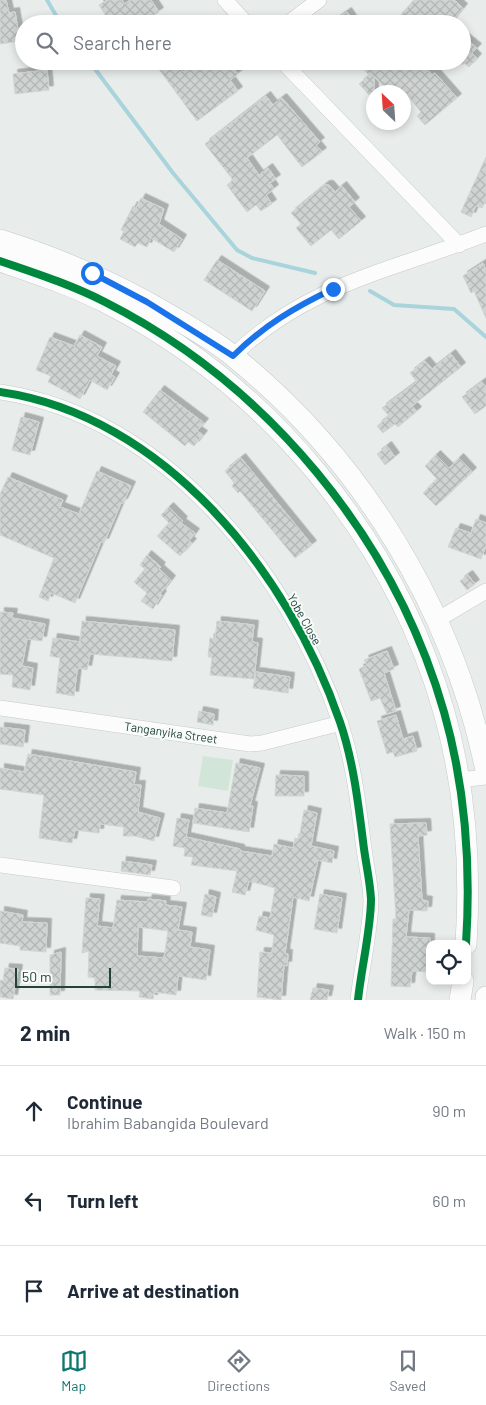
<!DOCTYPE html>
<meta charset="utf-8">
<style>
:root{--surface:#fff;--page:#f6f6f7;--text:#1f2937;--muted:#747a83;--line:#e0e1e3;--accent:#0f766e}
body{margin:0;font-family:Barlow,sans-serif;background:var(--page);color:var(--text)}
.controls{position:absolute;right:15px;bottom:15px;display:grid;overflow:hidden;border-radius:10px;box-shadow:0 2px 8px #0003}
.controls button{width:45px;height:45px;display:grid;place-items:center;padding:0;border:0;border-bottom:1px solid var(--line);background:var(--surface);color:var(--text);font:25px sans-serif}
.compass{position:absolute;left:366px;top:85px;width:45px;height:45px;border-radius:50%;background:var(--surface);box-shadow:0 2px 8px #0003;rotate:335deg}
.scale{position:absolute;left:15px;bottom:12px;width:96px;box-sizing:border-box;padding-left:5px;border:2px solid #24423a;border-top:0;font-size:14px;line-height:18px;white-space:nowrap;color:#24423a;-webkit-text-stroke:4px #f7fbf9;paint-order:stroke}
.stop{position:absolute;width:15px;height:15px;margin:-11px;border:4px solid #1a73e8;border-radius:50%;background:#fff}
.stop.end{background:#1a73e8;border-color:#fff;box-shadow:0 1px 5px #0008}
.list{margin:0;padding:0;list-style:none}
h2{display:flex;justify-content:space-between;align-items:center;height:65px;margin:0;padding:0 20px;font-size:21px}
h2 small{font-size:16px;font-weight:400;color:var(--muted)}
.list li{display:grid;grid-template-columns:32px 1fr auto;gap:15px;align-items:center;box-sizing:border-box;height:90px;padding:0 20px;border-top:1px solid var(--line)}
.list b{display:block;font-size:19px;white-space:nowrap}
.list p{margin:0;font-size:16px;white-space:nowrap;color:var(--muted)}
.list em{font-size:16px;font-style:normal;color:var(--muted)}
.icon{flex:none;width:28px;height:28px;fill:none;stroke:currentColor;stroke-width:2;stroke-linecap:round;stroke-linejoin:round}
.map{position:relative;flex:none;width:486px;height:1000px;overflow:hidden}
.search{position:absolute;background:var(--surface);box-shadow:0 2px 8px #0003;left:15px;right:15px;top:15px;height:55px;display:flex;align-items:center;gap:12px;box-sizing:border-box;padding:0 18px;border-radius:28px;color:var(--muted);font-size:19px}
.sheet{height:335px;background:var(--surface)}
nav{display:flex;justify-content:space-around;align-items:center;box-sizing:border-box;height:70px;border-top:1px solid var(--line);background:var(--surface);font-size:14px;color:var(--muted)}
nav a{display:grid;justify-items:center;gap:2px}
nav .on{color:var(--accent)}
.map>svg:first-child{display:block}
.park{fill:#d1e6d8}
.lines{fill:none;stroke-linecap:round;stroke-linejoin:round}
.stream{stroke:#a9d4db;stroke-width:4}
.building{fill:url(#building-cross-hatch);stroke:#d1d6d4;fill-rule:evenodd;filter:url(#shadow)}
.street-casing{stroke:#c5cac8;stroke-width:16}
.secondary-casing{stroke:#c3cbc8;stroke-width:22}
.street{stroke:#fcfcfc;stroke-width:15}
.secondary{stroke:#fcfcfc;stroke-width:21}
.cycleway-casing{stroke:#f7fbf9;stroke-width:11}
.cycleway{stroke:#00873e;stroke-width:8}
.route{stroke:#1a73e8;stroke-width:6}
.labels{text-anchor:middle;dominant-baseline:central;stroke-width:4;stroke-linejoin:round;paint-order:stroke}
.street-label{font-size:12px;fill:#24423a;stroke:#f7fbf9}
</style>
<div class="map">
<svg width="486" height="1000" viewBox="0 0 486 1000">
<defs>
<pattern id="building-cross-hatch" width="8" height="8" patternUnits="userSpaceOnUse" patternTransform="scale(1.25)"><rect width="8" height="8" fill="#cfd4d2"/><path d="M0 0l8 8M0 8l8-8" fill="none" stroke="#b2b7b5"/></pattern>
<filter id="shadow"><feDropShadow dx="4.5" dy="-4.5" stdDeviation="0" flood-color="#0004"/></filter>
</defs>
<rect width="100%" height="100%" fill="#e8edeb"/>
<path class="park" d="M203,756L233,760L228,791L198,786Z"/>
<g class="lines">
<path class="stream" d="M47,0L61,24
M89,61L173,173L237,250L252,258L315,273
M370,291L394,305L454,309L486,337"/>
</g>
<path class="building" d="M0,0H6L9,13L15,12L20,41L0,44Z
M107,0H122L124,4L131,0H151L159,12L140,24H111L99,5Z
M414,0H454L463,8L450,24H406L398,18Z
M347,12L355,24H330Z
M462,36L477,48L472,53L477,58L469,67L464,63L462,65Z
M168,61H176L183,72L198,61H228L238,74L230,80L238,91L197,121L158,68Z
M356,61H419L432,75L435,73L457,98L425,125L417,116L421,112L405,92H388L374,76V100L359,84L369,75Z
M47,70L49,90L15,94L13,74Z
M266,96L273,105L282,98L320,142L316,145L322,152L302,167L277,135L247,158L259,175L268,168L276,179L270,183L274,189L266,195L272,204L261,211L256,205L247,212L227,185L233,180L205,144Z
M486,157V200L482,208L476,206L471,217L461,212Z
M325,185H329L335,192L342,186L355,202L349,207L361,221L339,239L331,230L311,246L296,228L301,224L291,213Z
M141,198L164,209L159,224L182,239L174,252L151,238L147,247L138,243L135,247L120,239L124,231L121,230L133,206L136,208Z
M217,260L265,291L252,311L204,280Z
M483,263L486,270V318L474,291L471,293L463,276Z
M80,335L102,347L97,356L116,366L111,375L115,377L107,390L90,380L80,399L48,382L51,376L36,370L50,337L74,346Z
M451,354L461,367L412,406L417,411L398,427L395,424L383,433L377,426L389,416L382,408L417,382L410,373L425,361L432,369Z
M482,382L486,387V406L475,414L462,397Z
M160,390L204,423L197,431L203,435L194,446L188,442L185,446L143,412Z
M21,417L39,422L30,455L12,450Z
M387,446L395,457L385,465L377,454Z
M436,455L449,468L459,458L472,472L436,506L423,493L437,479L425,466Z
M241,458L312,545L295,558L240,491L238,493L232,486L234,483L225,471Z
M97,471L131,486L123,503H121L104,543L101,542L75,603L51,593L48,601L39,597L54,558L0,535V494L8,477L63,500L60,507L79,514Z
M169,507L183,521L181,523L195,533L189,541L192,543L180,556L157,536L169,523L161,515Z
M476,519L486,523V546L481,559L448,547L456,528L471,533Z
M147,555L161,567L159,569L171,580L160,594L162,595L153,609L141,601L147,593L134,582L145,569L140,565Z
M468,575L475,584L467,590L460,581Z
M0,612L13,613L12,618L45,624L42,641L27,639L22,666L33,668L30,690L12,687L13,675L0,674Z
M82,621L175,630L172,661L90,654L87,670L79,668L77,671L74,696L56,693L60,658L50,656L53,638L80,642Z
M217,621L254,625L252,642L258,643L254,679L210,675L212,657H208L210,638L215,639Z
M387,651L394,669L384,673L396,711L387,714L380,698L371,701L359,669L367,665L364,660Z
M256,672L290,677L288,693L253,688Z
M199,711L214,714L213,725L197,722Z
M396,715L403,739L413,736L417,751L395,757L393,752L387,754L377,721Z
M0,727L25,730L23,747L0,744Z
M28,754L136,772L134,785H141L138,812L160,818L154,841L135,836H123L124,827L100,824L99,833L75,830L72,843L39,838L44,795L0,789V768L24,772Z
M236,763L260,768L250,806H253L249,832L193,823L195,808L227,813Z
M276,775L304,776V796H275Z
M304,810L317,813L311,846L334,851L332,863L318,860L309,901L293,897L285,954H288L287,966L284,965L281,1000L257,997L260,952L272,953L274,935L256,930L259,916L270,918L275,888L249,881L245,895L232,892L237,871L191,865L193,857L184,856L185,848L173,846L177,818L189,820L186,837L240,849V851L272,856L274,844L293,848L295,838L299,839Z
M426,823L427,835L418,836L422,900L428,901L427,911L409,910L406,937L430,938V972L412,971L410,987L391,986L393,919H396L390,824Z
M122,861L152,865L150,875L121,871Z
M205,894L216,897L212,917L201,915Z
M320,894L342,898L337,933L314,929Z
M86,898L100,899L97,926L113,928L117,900L147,902L148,899L166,901L165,905L182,907L178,930L192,932L190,947L210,950L206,980L178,976L176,995L154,992L153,999L139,997L140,991L95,990V978L88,977L89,951L82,953ZM138,927L168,931L164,958L137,956Z
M0,911L23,915L22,922L47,923L46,952L20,950V946L0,943Z
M61,952L60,995H50V955Z
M5,968L18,969L13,999L0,997V980L3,981Z
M313,988L329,990L327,1000H310Z"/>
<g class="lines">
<g class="street-casing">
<path id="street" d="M225,0L247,24
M287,24L319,0
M282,61L459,245
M233,356C307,284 394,270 486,234
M0,392C165,416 289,573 340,722C353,760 358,801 363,841C365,860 370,880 371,899C371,929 361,970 358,1000
M437,620L486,591
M0,708L250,744L262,743L341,723
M459,780L486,777
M0,865L173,888"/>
</g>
<g class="secondary-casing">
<path id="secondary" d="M0,240C61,259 118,284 173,317C193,329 215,341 233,356C362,460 452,608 486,770
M0,261C35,273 72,285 105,302C267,384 394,537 444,712C465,786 471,867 466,944
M460,1000L463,981
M486,1000V997"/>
</g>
<use href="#street" class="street"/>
<use href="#secondary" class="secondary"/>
<g class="cycleway-casing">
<path id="cycleway" d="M0,261C35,273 72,285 105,302C267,384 394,537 444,712C465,786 471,867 466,944
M0,392C165,416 289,573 340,722C353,760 358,801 363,841C365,860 370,880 371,899C371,929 361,970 358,1000"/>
</g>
<use href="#cycleway" class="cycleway"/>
</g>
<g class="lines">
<path class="route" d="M92,273L147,302L233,356C263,326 295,307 333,289"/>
</g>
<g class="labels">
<g class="street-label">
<text transform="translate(305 619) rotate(61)">Yobe Close</text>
<text transform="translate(171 732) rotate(8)">Tanganyika Street</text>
</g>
</g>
</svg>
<div class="controls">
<button><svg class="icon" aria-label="locate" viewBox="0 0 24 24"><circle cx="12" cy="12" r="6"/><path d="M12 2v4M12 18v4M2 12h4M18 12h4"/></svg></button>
</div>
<svg class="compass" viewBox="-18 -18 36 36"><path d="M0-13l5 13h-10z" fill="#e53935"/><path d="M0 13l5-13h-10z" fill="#747a83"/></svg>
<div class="scale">50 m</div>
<div class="stop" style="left:92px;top:273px"></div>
<div class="stop end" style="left:333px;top:289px"></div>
<div class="search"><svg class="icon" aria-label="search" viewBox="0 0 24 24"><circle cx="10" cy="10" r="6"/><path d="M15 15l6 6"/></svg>Search here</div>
</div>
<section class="sheet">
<h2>2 min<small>Walk · 150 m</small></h2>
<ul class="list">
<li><svg class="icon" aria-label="ahead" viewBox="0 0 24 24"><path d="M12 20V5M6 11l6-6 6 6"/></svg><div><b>Continue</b><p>Ibrahim Babangida Boulevard</p></div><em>90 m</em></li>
<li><svg class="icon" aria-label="left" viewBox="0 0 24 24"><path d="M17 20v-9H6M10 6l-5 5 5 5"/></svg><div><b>Turn left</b></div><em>60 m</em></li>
<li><svg class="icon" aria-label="arrive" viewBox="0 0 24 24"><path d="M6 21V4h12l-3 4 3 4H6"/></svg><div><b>Arrive at destination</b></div></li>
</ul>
</section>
<nav>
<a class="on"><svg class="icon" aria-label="map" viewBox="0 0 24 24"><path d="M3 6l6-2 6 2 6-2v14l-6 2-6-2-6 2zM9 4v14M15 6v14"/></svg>Map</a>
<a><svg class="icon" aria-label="directions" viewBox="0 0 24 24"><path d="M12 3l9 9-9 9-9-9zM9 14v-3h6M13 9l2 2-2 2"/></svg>Directions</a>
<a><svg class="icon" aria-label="saved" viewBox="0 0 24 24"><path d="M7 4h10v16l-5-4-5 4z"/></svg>Saved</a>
</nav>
